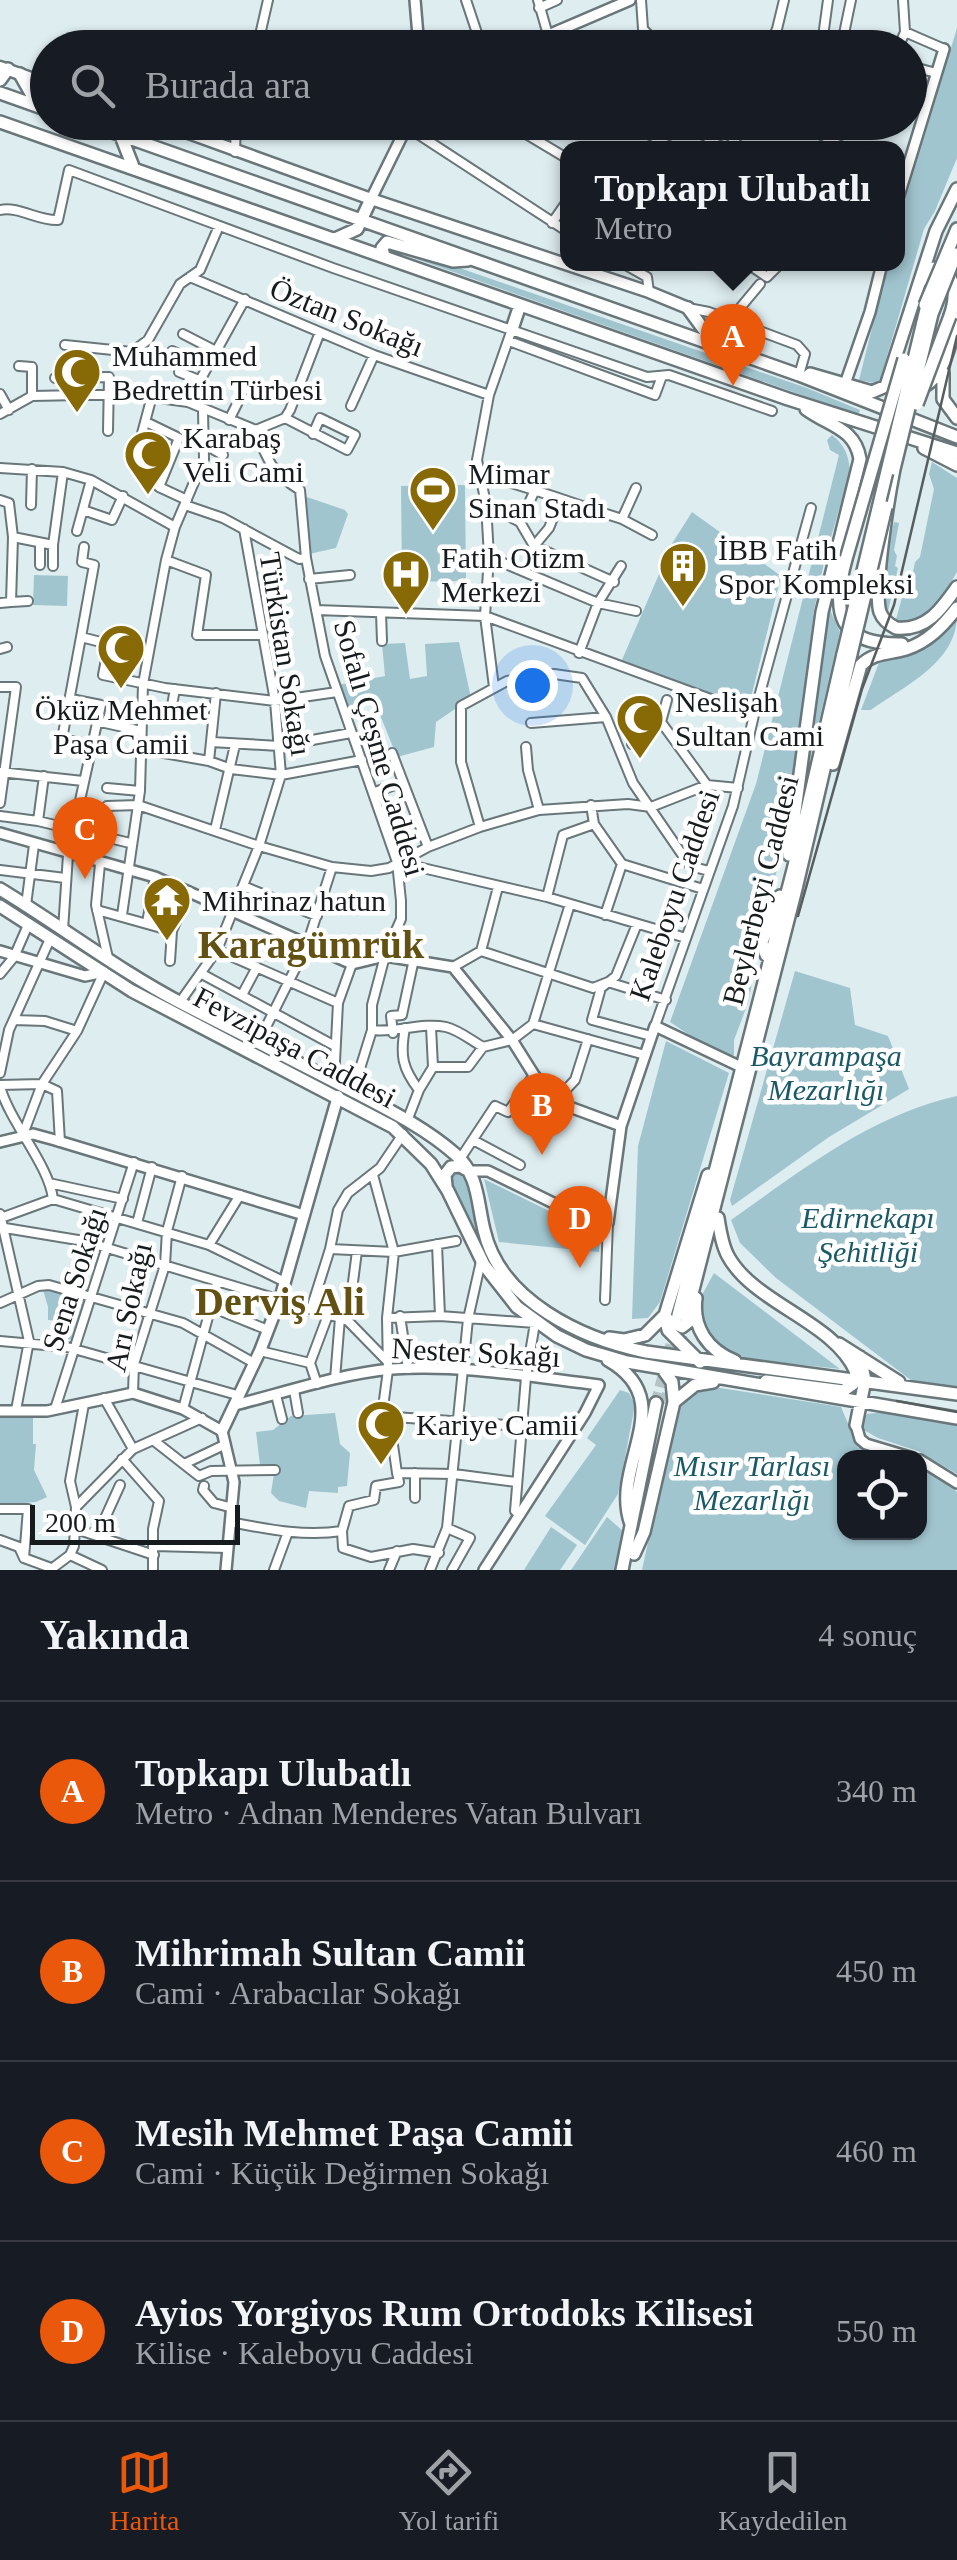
<!DOCTYPE html>
<html lang="tr">
<meta charset="utf-8">
<style>
:root{--surface:#171b24;--page:#20242c;--text:#f1f3f6;--muted:#9ea1a6;--line:#363941;--accent:#ea580c}
body{margin:0;font-family:"Times New Roman",serif;background:var(--page);color:var(--text)}
.controls{position:absolute;right:30px;bottom:30px;display:grid;overflow:hidden;border-radius:20px;box-shadow:0 2px 8px #0004}
.controls button{width:90px;height:90px;display:grid;place-items:center;padding:0;border:0;border-bottom:2px solid var(--line);background:var(--surface);color:var(--text);font:50px sans-serif}
.scale{position:absolute;left:30px;bottom:25px;width:210px;box-sizing:border-box;padding-left:10px;border:5px solid #161b1d;border-top:0;font-size:28px;line-height:35px;white-space:nowrap;color:#161b1d;-webkit-text-stroke:8px #fff;paint-order:stroke}
.you{position:absolute;left:532px;top:685px;width:35px;height:35px;margin:-25px;border:8px solid #fff;border-radius:50%;background:#1a73e8;box-shadow:0 0 0 15px #1a73e833}
.badge{display:grid;place-items:center;width:65px;height:65px;border-radius:50%;background:var(--accent);color:#fff;font-size:32px;font-weight:700}
.pin{position:absolute;translate:-50% -82px;filter:drop-shadow(0 2px 5px #0008)}
.pin::after{content:'';position:absolute;top:52px;width:35px;height:30px;background:inherit;clip-path:polygon(0 0,100% 0,50% 100%)}
.popup{position:absolute;left:560px;top:141px;width:345px;height:130px;box-sizing:border-box;display:grid;place-content:center;border-radius:20px;background:var(--surface);filter:drop-shadow(0 2px 8px #0005);font-size:32px;white-space:nowrap;color:var(--muted)}
.popup b{font-size:38px;color:var(--text)}
.popup::after{content:'';position:absolute;left:50%;top:100%;margin-left:-20px;border:20px solid transparent;border-top-color:var(--surface)}
.list{margin:0;padding:0;list-style:none}
h2{display:flex;justify-content:space-between;align-items:center;height:130px;margin:0;padding:0 40px;font-size:42px}
h2 small{font-size:32px;font-weight:400;color:var(--muted)}
.list li{display:grid;grid-template-columns:65px 1fr auto;gap:30px;align-items:center;box-sizing:border-box;height:180px;padding:0 40px;border-top:2px solid var(--line)}
.list b{display:block;font-size:38px;white-space:nowrap}
.list p{margin:0;font-size:32px;white-space:nowrap;color:var(--muted)}
.list em{font-size:32px;font-style:normal;color:var(--muted)}
.icon{flex:none;width:55px;height:55px;fill:none;stroke:currentColor;stroke-width:2;stroke-linecap:round;stroke-linejoin:round}
.map{position:relative;flex:none;width:957px;height:1570px;overflow:hidden}
.search{position:absolute;background:var(--surface);box-shadow:0 2px 8px #0004;left:30px;right:30px;top:30px;height:110px;display:flex;align-items:center;gap:25px;box-sizing:border-box;padding:0 35px;border-radius:55px;color:var(--muted);font-size:38px}
.sheet{height:850px;background:var(--surface)}
nav{display:flex;justify-content:space-around;align-items:center;box-sizing:border-box;height:140px;border-top:2px solid var(--line);background:var(--surface);font-size:28px;color:var(--muted)}
nav a{display:grid;justify-items:center;gap:5px}
nav .on{color:var(--accent)}
.map>svg:first-child{display:block}
.green{fill:#a1c5cf}
.lines{fill:none;stroke-linecap:round;stroke-linejoin:round}
.primary-tunnel{stroke:#b6c3c6;stroke-width:11;stroke-dasharray:11 5.5;stroke-linecap:butt}
.minor-casing{stroke:#69767a;stroke-width:12}
.tertiary-casing{stroke:#69767a;stroke-width:14}
.secondary-casing{stroke:#69767a;stroke-width:15}
.primary-casing{stroke:#69767a;stroke-width:16}
.minor{stroke:#fff;stroke-width:8}
.tertiary{stroke:#fff;stroke-width:9}
.secondary{stroke:#fff;stroke-width:10}
.primary{stroke:#fff;stroke-width:11}
.tram{stroke:#565e60;stroke-width:2.5}
.primary-bridge-casing{stroke:#69767a;stroke-width:16;stroke-linecap:butt}
.primary-bridge{stroke:#fff;stroke-width:11}
.labels{text-anchor:middle;dominant-baseline:central;stroke-width:9;stroke-linejoin:round;paint-order:stroke}
.street-label{font-size:30px;fill:#161b1d;stroke:#fff}
.poi-label{font-size:30px;fill:#161b1d;stroke:#fff;text-anchor:start}
.park-label{font-size:30px;font-style:italic;fill:#1a5967;stroke:#fff}
.district-label{font-size:40px;font-weight:bold;fill:#635013;stroke:#fff}
</style>
<div class="map">
<svg width="957" height="1570" viewBox="0 0 957 1570">
<rect width="100%" height="100%" fill="#deedf0"/>
<path class="green" d="M957,28V158L935,211L924,229L879,384L859,380L888,264H898V224Z
M396,246L807,388L860,410L858,415L394,251Z
M832,435C845,445 849,456 850,472L825,558L814,610L795,773L780,858L769,902L756,933V964L748,1003L734,1040V1055L725,1059L670,1022L756,784L839,455L830,450L827,440Z
M932,462L957,478V572L939,603L917,623H895L909,572H913L915,562L920,557L934,489L929,474Z
M465,485L466,581L402,582L401,486Z
M304,496L345,510L348,514L336,548L309,554Z
M692,512L781,576L746,718L618,669L673,542Z
M894,522L899,523L894,550L897,556L895,566L898,568L887,616L883,609L887,549Z
M34,575L68,576L67,606L33,605Z
M831,592V612L840,632L802,793Z
M957,615C957,663 904,686 871,710H861L880,660Z
M459,642L471,698L436,722L434,747L397,757L374,700L347,708L338,685L385,676L382,644L405,643L410,679L427,676L425,644Z
M795,971L850,988L855,1025L888,1036L909,1089L829,1137L732,1206L730,1200Z
M666,1041L729,1073L660,1302L648,1318L632,1319L638,1146Z
M957,1096V1389L916,1384L776,1278L740,1243L731,1220C802,1170 871,1115 957,1096Z
M458,1172L470,1183L479,1228L469,1226L451,1183V1176Z
M484,1179L600,1236L599,1252L499,1242Z
M714,1273L840,1369L738,1358L719,1348L702,1321V1295Z
M48,1288L86,1301L73,1340L58,1337L61,1321L48,1320V1307L43,1290Z
M714,1387L841,1407L858,1447L886,1457L844,1458V1532H920V1470L945,1480L957,1492V1570H642L676,1412L693,1392Z
M620,1390L629,1393L635,1405L618,1494L585,1545L545,1516L596,1445L587,1438Z
M884,1412L957,1422V1474L918,1451L878,1438L862,1429V1421L867,1414Z
M335,1413L340,1444L350,1453L347,1486L338,1487V1493L309,1491L306,1508L279,1501L271,1493L275,1467L260,1465L256,1432L273,1430L291,1416Z
M33,1415V1444H36L34,1470L47,1497L36,1502L0,1505V1416Z
M607,1517L624,1532L616,1570H571Z
M551,1527L577,1545L560,1570H524Z"/>
<g class="lines">
<path class="primary-tunnel" d="M656,1403L675,1329
M665,1404L682,1335"/>
<g class="minor-casing">
<path id="minor" d="M466,0L482,48
M538,0L548,35
M641,0L643,29L661,48
M539,8L557,0
M559,30L579,48
M905,32L944,49
M822,44L828,0
M257,48L268,0
M768,48L777,29L784,0
M809,48L811,41L833,48
M841,48L851,0
M898,48L905,32L903,0
M910,66L936,73
M506,122L568,159
M629,122L672,148
M684,122L723,148
M799,122L844,148
M407,127L568,232
M728,148L749,122
M235,152L236,122
M0,210C19,206 38,221 58,220L69,170L333,268L647,377L669,375L772,411
M552,223L568,200
M624,264L647,277L649,292
M748,264L767,277L780,264
M190,277L374,355L489,395
M688,308L709,312L797,345L805,354L799,375
M730,320L760,284
M183,334L216,351
M509,341L655,395L662,376
M65,345L132,352L148,340L180,284L200,270L219,226
M172,351L207,367
M19,366L32,367V396
M179,372L199,380
M55,378L109,377L108,431
M0,394L9,410
M188,402L245,299
M351,406L374,355
M0,414L32,396L130,394L188,402L256,430
M285,418L347,450L355,435L320,418L313,434
M229,420L243,392
M146,422L179,438L159,487L187,500
M256,430C266,459 273,474 300,490L306,558L325,656L397,862L401,901V919L385,956L372,1005V1030L353,1091
M256,430L285,418L290,410L320,332
M141,437L152,396
M204,444L223,455
M0,468L63,472L91,480L175,527
M479,474C528,486 574,504 622,519
M636,488L622,519L652,535
M0,500L9,503L13,537L11,602L0,603
M486,504L520,522L534,546L614,582
M31,505L32,469
M185,505L223,518L299,559L306,558
M83,510L112,520L123,496
M520,522L536,488
M77,531L91,480
M13,537L53,545L63,472
M534,546L549,528L560,500
M489,557L598,603L636,611
M166,560L206,575L197,635H263
M40,565V543
M53,566V545
M309,579L350,575
M11,602L28,601
M316,610L485,616L754,715
M381,613L382,641
M81,637L94,565L82,562L84,547
M109,644L103,675L165,688L275,701L337,692
M0,649L7,647
M579,653L598,603L621,566
M0,687H16L0,803
M494,687L485,616L489,557L486,504L477,460L489,395L512,329
M170,716L175,689
M96,721L141,731
M661,722L707,785
M531,723L606,717
M212,742L279,746L351,733
M632,744L661,722L667,700
M91,745L62,739L81,637L148,654
M526,747L528,770L539,810
M141,749L209,761L231,769L281,775L362,760
M392,753L403,782
M209,761L216,693
M0,772L83,781
M107,788L140,791
M375,792L403,782L428,847
M591,805L594,824L622,864
M107,806L138,805L259,846L332,867L371,871L389,868L428,847L480,827L539,810L628,804L651,807L707,785L738,788
M0,816L38,821L130,843
M38,821L44,776
M480,827L461,762V706L507,681L531,676L554,674L582,678L606,717L633,783L690,866L709,871
M215,830L235,745
M397,862L547,897L686,938
M100,864L96,905L108,958
M622,864L703,889
M0,870L65,878
M243,886L317,916
M547,897L563,835L594,824
M26,905L34,845
M97,910L172,931
M122,915L140,791L143,684L166,560L175,527L204,459L203,411
M605,915L622,864
M147,923L155,877
M637,924L616,976L601,988L592,1020L651,1036
M63,930L68,855L101,705L71,699
M217,950L338,1003
M481,951L498,887
M170,961L172,931L189,891
M453,967L481,951L593,988L608,982L666,1000
M0,974L14,957L28,925
M202,974L335,1046
M242,995L257,967
M180,1002L217,950L259,846L281,775L275,701L244,529
M14,1020L45,1021L77,1031
M533,1024L570,904
M655,1026L733,806L754,715L811,508
M431,1027L433,1067
M405,1028C400,1055 402,1068 419,1090
M372,1030C396,1033 422,1022 446,1027C459,1030 472,1041 483,1047
M393,1033L391,1016L402,1015L414,959
M258,1043L307,945L332,867
M0,1073L9,1030L50,939
M334,1081L338,1003L352,964
M0,1085L42,1084L57,1091L60,1142
M0,1087C11,1124 49,1165 53,1199
M557,1099L575,1080L588,1039
M407,1121L419,1090L433,1067H468L483,1047L512,1040L533,1024L645,1055
M22,1137L42,1084L77,1031L104,972
M473,1140L520,1165
M460,1159L495,1106L508,1112L534,1075
M373,1175L394,1252L387,1318L388,1370L379,1437L393,1445L397,1473
M49,1183L123,1199
M53,1199L209,1245L285,1282
M0,1214L29,1341L16,1410
M1,1218L53,1199
M137,1223L152,1167
M5,1228L84,1241L340,1318L348,1321L388,1362
M437,1244L440,1316
M209,1245L240,1195
M330,1249L394,1252L456,1241
M605,1300L608,1223
M0,1303L38,1286L49,1285L183,1323L254,1363
M211,1307L268,1330
M311,1309L330,1249L338,1210L348,1193L380,1168L403,1134
M400,1316L408,1369
M387,1318L440,1316L535,1323L526,1377L515,1511L520,1515
M348,1321L357,1251
M0,1341L67,1347L237,1395
M260,1351L310,1363
M335,1379L340,1318
M317,1384L310,1363L328,1315
M294,1390L298,1413
M133,1393L134,1364L165,1265L167,1231L182,1176
M276,1395L282,1419
M104,1398L133,1449
M55,1409L134,1162
M183,1409L217,1284
M381,1416L574,1430
M153,1440L199,1476L211,1471L275,1470
M122,1459L159,1501L153,1529V1570
M184,1464L224,1445
M397,1473L399,1482L376,1486L374,1500L349,1506L342,1531L343,1548L371,1557L413,1549L439,1553
M397,1473L454,1474L516,1482
M204,1486L203,1490L214,1503L233,1508
M415,1498V1473
M76,1507L133,1449L202,1418
M0,1509H28L24,1558
M230,1522C267,1529 304,1537 342,1531
M447,1528L470,1538L452,1570
M76,1529L154,1555
M97,1536L120,1485
M0,1540L19,1547L24,1558L51,1568
M154,1546L228,1548
M70,1555L102,1570
M50,1570L70,1555L74,1546L76,1507L70,1481L84,1404
M274,1570L288,1532
M389,1570L397,1551
M430,1570L447,1528L468,1319L481,1261"/>
</g>
<g class="tertiary-casing">
<path id="tertiary" d="M415,0L419,48
M518,48L630,0
M371,199L409,122
M898,199L944,49
M845,384L870,312L882,264
M0,833L155,877L352,964L385,956L453,967L512,1040L534,1075L557,1099L567,1106L621,1126
M0,951L85,976L104,972
M0,1142L33,1134L55,1140L304,1215
M469,1171H488L586,1219L608,1223L621,1126L655,1026L741,1067
M235,1405C286,1392 339,1374 392,1369C460,1364 532,1377 599,1385L585,1413L484,1570
M0,1411H47L133,1393L183,1409L222,1431L234,1482L226,1570
M856,1425L860,1439L866,1444L913,1458
M920,1460L957,1483"/>
</g>
<g class="secondary-casing">
<path id="secondary" d="M0,67L48,84
M158,122L371,199L649,292L688,308
M222,1431L260,1351L280,1299L338,1096"/>
</g>
<g class="primary-casing">
<path id="primary" d="M20,74L37,104
M0,80L8,69
M0,93L48,110
M0,122L788,399L957,453
M84,122L799,375L957,437
M119,122V131L134,169
M335,239L357,229L371,199
M949,248L957,229
M384,256L382,248L387,242L453,261L468,260
M921,281L934,268C957,272 957,296 950,316
M688,308L715,345
M512,329L520,305
M943,373V399L957,418
M810,374L872,392L886,386L936,231L957,189
M917,389C945,381 949,344 957,319
M924,448L957,465
M894,469C889,494 873,590 880,612C883,620 888,624 896,628C926,631 941,610 957,587
M846,559C831,613 838,645 902,644
M833,764L861,665C874,652 889,654 906,649C928,642 943,626 957,608
M789,855L822,612L860,459C855,428 829,426 806,409
M0,889C61,926 118,970 181,1003C237,1032 294,1061 351,1090C387,1109 424,1127 455,1154C479,1175 477,1202 484,1230C500,1301 582,1339 646,1352L957,1394
M0,906L132,991L393,1127L431,1164L448,1191L484,1265L517,1307L557,1336L586,1350L627,1362L957,1418
M773,958L766,955L762,942L780,896
M446,1186L445,1175L451,1167L460,1166L469,1171
M718,1218C720,1231 722,1245 728,1256C754,1304 834,1321 856,1372L853,1384L843,1391L766,1381
M696,1298C692,1328 708,1350 735,1361
M665,1315L668,1330L700,1362
M678,1315L794,866L843,654
M686,1317L796,889L851,654
M667,1319L682,1327L696,1316
M609,1338L624,1340L645,1335L665,1315L708,1175
M839,1344L899,1382
M608,1360C682,1402 609,1465 631,1524
M674,1402L695,1385L713,1382
M856,1425L865,1380L860,1357
M634,1554L644,1532L674,1402L672,1382L662,1368
M622,1570L656,1403"/>
</g>
<use href="#minor" class="minor"/>
<use href="#tertiary" class="tertiary"/>
<use href="#secondary" class="secondary"/>
<use href="#primary" class="primary"/>
<path class="tram" d="M798,916L862,689L894,605L957,336
M897,1401L957,1412"/>
<g class="primary-bridge-casing">
<path id="primary-bridge" d="M925,305L949,248
M917,404L950,316
M894,469L932,314L956,254
M846,559L904,359
M843,654L928,301
M851,654L886,507"/>
</g>
<use href="#primary-bridge" class="primary-bridge"/>
</g>
<defs>
<g id="mosque-pin" transform="scale(2.5)"><path d="M0 17L-7.5 6A9.5 9.5 0 1 1 7.5 6Z" fill="#876a06" stroke="#fff"/><path d="M3.5-4.9A6 6 0 1 0 3.5 4.9A5 5 0 1 1 3.5-4.9Z" fill="#fff"/></g>
<g id="stadium-pin" transform="scale(2.5)"><path d="M0 17L-7.5 6A9.5 9.5 0 1 1 7.5 6Z" fill="#876a06" stroke="#fff"/><path d="M0-5a6.5 5 0 1 0 0 10a6.5 5 0 1 0 0-10ZM-3.5-1.8h7v3.6h-7Z" fill="#fff"/></g>
<g id="building-pin" transform="scale(2.5)"><path d="M0 17L-7.5 6A9.5 9.5 0 1 1 7.5 6Z" fill="#876a06" stroke="#fff"/><path d="M-4-6H4V6H1V3H-1V6H-4ZM-2.5-4.3h1.7v1.8h-1.7ZM.8-4.3h1.7v1.8H.8ZM-2.5-1h1.7V.8h-1.7ZM.8-1h1.7V.8H.8Z" fill="#fff"/></g>
<g id="hospital-pin" transform="scale(2.5)"><path d="M0 17L-7.5 6A9.5 9.5 0 1 1 7.5 6Z" fill="#876a06" stroke="#fff"/><path d="M-5-5h3v3.5h4V-5h3V5h-3V1.5h-4V5h-3Z" fill="#fff"/></g>
<g id="temple-pin" transform="scale(2.5)"><path d="M0 17L-7.5 6A9.5 9.5 0 1 1 7.5 6Z" fill="#876a06" stroke="#fff"/><path d="M0-6L5-2H3V0L6.5 2.5H4V6H1.5V3h-3V6H-4V2.5H-6.5L-3 0V-2H-5Z" fill="#fff"/></g>
</defs>
<g fill-rule="evenodd">
<use href="#mosque-pin" x="77" y="372"/>
<use href="#mosque-pin" x="148" y="454"/>
<use href="#stadium-pin" x="433" y="490"/>
<use href="#building-pin" x="683" y="566"/>
<use href="#hospital-pin" x="406" y="574"/>
<use href="#mosque-pin" x="121" y="648"/>
<use href="#mosque-pin" x="640" y="718"/>
<use href="#temple-pin" x="167" y="900"/>
<use href="#mosque-pin" x="381" y="1424"/>
</g>
<g class="labels">
<g class="street-label">
<text transform="translate(347 317) rotate(22)">Öztan Sokağı</text>
<text transform="translate(286 654) rotate(81)">Türkistan Sokağı</text>
<text transform="translate(380 748) rotate(74)">Sofalı Çeşme Caddesi</text>
<text transform="translate(760 890) rotate(-76)">Beylerbeyi Caddesi</text>
<text transform="translate(674 895) rotate(-71)">Kaleboyu Caddesi</text>
<text transform="translate(295 1047) rotate(28)">Fevzipaşa Caddesi</text>
<text transform="translate(74 1279) rotate(-72)">Sena Sokağı</text>
<text transform="translate(128 1307) rotate(-78)">Arı Sokağı</text>
<text transform="translate(476 1352) rotate(3)">Nester Sokağı</text>
</g>
<g class="poi-label">
<text x="112" y="355">Muhammed<tspan x="112" dy="34">Bedrettin Türbesi</tspan></text>
<text x="183" y="437">Karabaş<tspan x="183" dy="34">Veli Cami</tspan></text>
<text x="468" y="473">Mimar<tspan x="468" dy="34">Sinan Stadı</tspan></text>
<text x="718" y="549">İBB Fatih<tspan x="718" dy="34">Spor Kompleksi</tspan></text>
<text x="441" y="557">Fatih Otizm<tspan x="441" dy="34">Merkezi</tspan></text>
<text x="675" y="701">Neslişah<tspan x="675" dy="34">Sultan Cami</tspan></text>
<text x="121" y="709" text-anchor="middle">Öküz Mehmet<tspan x="121" dy="34">Paşa Camii</tspan></text>
<text x="202" y="900">Mihrinaz hatun</text>
<text x="416" y="1424">Kariye Camii</text>
</g>
<g class="park-label">
<text x="826" y="1055">Bayrampaşa<tspan x="826" dy="34">Mezarlığı</tspan></text>
<text x="868" y="1217">Edirnekapı<tspan x="868" dy="34">Şehitliği</tspan></text>
<text x="752" y="1465">Mısır Tarlası<tspan x="752" dy="34">Mezarlığı</tspan></text>
</g>
<g class="district-label">
<text x="311" y="944">Karagümrük</text>
<text x="280" y="1301">Derviş Ali</text>
</g>
</g>
</svg>
<div class="controls">
<button><svg class="icon" aria-label="locate" viewBox="0 0 24 24"><circle cx="12" cy="12" r="6"/><path d="M12 2v4M12 18v4M2 12h4M18 12h4"/></svg></button>
</div>
<div class="scale">200 m</div>
<div class="you"></div>
<div class="pin badge" style="left:733px;top:386px">A</div>
<div class="popup"><b>Topkapı Ulubatlı</b>Metro</div>
<div class="pin badge" style="left:542px;top:1155px">B</div>
<div class="pin badge" style="left:85px;top:879px">C</div>
<div class="pin badge" style="left:580px;top:1268px">D</div>
<div class="search"><svg class="icon" aria-label="search" viewBox="0 0 24 24"><circle cx="10" cy="10" r="6"/><path d="M15 15l6 6"/></svg>Burada ara</div>
</div>
<section class="sheet">
<h2>Yakında<small>4 sonuç</small></h2>
<ul class="list">
<li><span class="badge">A</span><div><b>Topkapı Ulubatlı</b><p>Metro · Adnan Menderes Vatan Bulvarı</p></div><em>340 m</em></li>
<li><span class="badge">B</span><div><b>Mihrimah Sultan Camii</b><p>Cami · Arabacılar Sokağı</p></div><em>450 m</em></li>
<li><span class="badge">C</span><div><b>Mesih Mehmet Paşa Camii</b><p>Cami · Küçük Değirmen Sokağı</p></div><em>460 m</em></li>
<li><span class="badge">D</span><div><b>Ayios Yorgiyos Rum Ortodoks Kilisesi</b><p>Kilise · Kaleboyu Caddesi</p></div><em>550 m</em></li>
</ul>
</section>
<nav>
<a class="on"><svg class="icon" aria-label="map" viewBox="0 0 24 24"><path d="M3 6l6-2 6 2 6-2v14l-6 2-6-2-6 2zM9 4v14M15 6v14"/></svg>Harita</a>
<a><svg class="icon" aria-label="directions" viewBox="0 0 24 24"><path d="M12 3l9 9-9 9-9-9zM9 14v-3h6M13 9l2 2-2 2"/></svg>Yol tarifi</a>
<a><svg class="icon" aria-label="saved" viewBox="0 0 24 24"><path d="M7 4h10v16l-5-4-5 4z"/></svg>Kaydedilen</a>
</nav>
